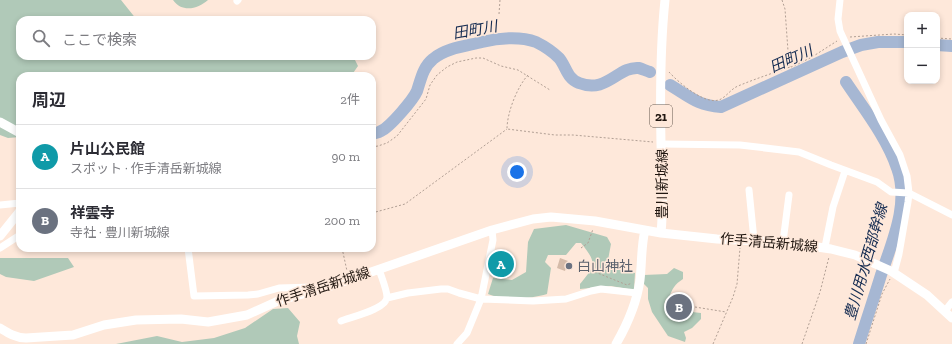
<!DOCTYPE html>
<html lang="ja">
<meta charset="utf-8">
<style>
:root{--surface:#fff;--page:#f7f7f7;--text:#2b2b33;--muted:#7c7c81;--line:#e1e1e2;--accent:#3465d5}
body{margin:0;font-family:"Zilla Slab","Noto Sans JP",serif;background:var(--page);color:var(--text)}
.controls{position:absolute;right:12px;top:12px;display:grid;overflow:hidden;border-radius:8px;box-shadow:0 2px 6px #0003}
.controls button{width:36px;height:36px;display:grid;place-items:center;padding:0;border:0;border-bottom:1px solid var(--line);background:var(--surface);color:var(--text);font:20px sans-serif}
.you{position:absolute;left:517px;top:172px;width:14px;height:14px;margin:-10px;border:3px solid #fff;border-radius:50%;background:#1a73e8;box-shadow:0 0 0 6px #1a73e833}
.badge{display:grid;place-items:center;width:26px;height:26px;border-radius:50%;background:var(--accent);color:#fff;font-size:13px;font-weight:700}
.pin{position:absolute;translate:-50% -50%;border:2px solid #fff;box-shadow:0 1px 4px #0006}
.list{margin:0;padding:0;list-style:none}
h2{display:flex;justify-content:space-between;align-items:center;height:52px;margin:0;padding:0 16px;font-size:17px}
h2 small{font-size:13px;font-weight:400;color:var(--muted)}
.list li{display:grid;grid-template-columns:26px 1fr auto;gap:12px;align-items:center;box-sizing:border-box;height:64px;padding:0 16px;border-top:1px solid var(--line)}
.list b{display:block;font-size:15px;white-space:nowrap}
.list p{margin:0;font-size:13px;white-space:nowrap;color:var(--muted)}
.list em{font-size:13px;font-style:normal;color:var(--muted)}
.icon{flex:none;width:22px;height:22px;fill:none;stroke:currentColor;stroke-width:2;stroke-linecap:round;stroke-linejoin:round}
.map{position:relative;flex:none;width:952px;height:344px;overflow:hidden}
.search{position:absolute;background:var(--surface);box-shadow:0 2px 6px #0003;left:16px;top:16px;width:360px;height:44px;display:flex;align-items:center;gap:10px;box-sizing:border-box;padding:0 14px;border-radius:12px;color:var(--muted);font-size:15px}
.panel{position:absolute;background:var(--surface);box-shadow:0 2px 6px #0003;left:16px;top:72px;width:360px;height:180px;border-radius:12px}
.map>svg:first-child{display:block}
.green{fill:#b0c9b8}
.lines{fill:none;stroke-linecap:round;stroke-linejoin:round}
.river{stroke:#a6b7d3;stroke-width:12}
.building{fill:#d5bba9}
.path{stroke:#b19f94;stroke-width:1;stroke-dasharray:2 2;stroke-linecap:butt}
.minor{stroke:#fff;stroke-width:7}
.major{stroke:#fff;stroke-width:9}
.worship-dot{fill:#6b7280;stroke:#fee8da;stroke-width:1.5}
.labels{text-anchor:middle;dominant-baseline:central;stroke-width:3;stroke-linejoin:round;paint-order:stroke}
.shield{fill:#fee8da;stroke:#63564d;stroke-width:1}
.shield-label{font-size:13px;font-weight:bold;fill:#211711}
.street-label{font-size:14px;fill:#211711;stroke:#fee8da}
.worship-label{font-size:14px;fill:#5b616d;stroke:#fee8da;text-anchor:start}
.water-label{font-size:15px;font-style:italic;fill:#142b51;stroke:#fee8da}
</style>
<div class="map">
<svg width="952" height="344" viewBox="0 0 952 344">
<rect width="100%" height="100%" fill="#fee8da"/>
<path class="green" d="M0,0H121L137,20H20V56H350L355,60L358,66L351,76H20V137L8,138L0,135Z
M173,0H208C198,9 182,13 173,0Z
M566,225L607,237L611,244L608,260L610,266L635,273L634,290L611,286L580,289V284C596,265 597,263 581,243H576L566,255H548L545,262L551,268L547,294C531,299 504,301 488,294L493,278L512,280L526,272L528,242L534,229Z
M0,258H68L74,267L34,281L6,277L0,274Z
M674,268L683,272V279C675,284 672,289 669,298L666,299L664,305L671,312L686,317L692,312L701,313V319L692,328L684,332L686,338L685,342L668,336L652,312L648,299V288L643,283L644,275L667,274Z
M288,308L300,322L297,336L299,344H116L157,336L182,342L214,338L245,328L273,309Z"/>
<g class="lines">
<path class="river" d="M937,45L952,46
M846,82C864,109 887,138 897,168C910,203 892,242 881,275C874,298 866,321 859,344
M670,85C690,97 697,105 721,107L842,52L861,45L878,42H907
M372,134C375,133 378,133 381,131C390,127 413,100 417,91C421,79 423,67 433,59C446,48 466,46 482,42C498,38 520,36 536,42C544,46 553,52 559,58C566,66 567,79 579,83C607,94 618,66 639,68C642,69 647,71 650,72"/>
</g>
<path class="building" d="M496,251L505,253L504,259L510,260L508,270L498,268L497,270L492,269Z
M560,258L568,261L565,271L557,268Z"/>
<g class="lines">
<path class="path" d="M782,0L785,9L789,65L791,67L794,66L812,57L837,41
M499,14L500,0
M850,37L894,34L907,35
M937,38L952,39
M669,72C679,83 707,107 721,99C728,95 731,89 738,86C755,79 773,73 790,67
M528,75C517,87 507,113 507,129L555,135H573L653,142
M372,147L378,146L387,143L397,136L426,99L430,85L437,75L447,67L457,62L476,58H483L501,66L518,70L550,90
M372,213L405,204L507,129
M342,248L347,271
M581,248L588,243L593,229
M595,272L627,285L632,283
M695,307L726,312
M713,344L733,297L737,284L740,248
M802,344L820,292L829,257
M866,344L882,294L890,279"/>
<path class="minor" d="M840,0L838,19L840,31L881,120L900,155L907,176L909,193L908,202L899,254L894,273
M237,1L238,0
M661,144L740,145L799,152L831,165L877,182L891,192L909,193L952,215
M749,190L754,240
M0,205L20,203
M783,242L789,195
M825,247L833,207L845,171
M0,248L20,235
M188,248L194,296L248,295L258,294L279,288L313,287L317,291
M387,298L408,293L441,289H448L459,293L481,299L533,301L566,299L591,291L601,289L637,293
M945,311L952,302
M341,321C351,317 387,309 387,297C387,290 381,276 379,269
M457,344L467,333L481,299L493,240L492,230"/>
<path class="major" d="M0,122L20,133
M661,233C664,203 662,173 661,144C660,96 660,48 665,0
M0,236L20,211
M0,328C8,333 16,338 26,338L73,335L104,325L136,320L181,319L208,322L247,315L278,301L331,286L492,230L533,219L551,217L595,221L661,233L717,239L783,242L831,249L855,255L891,271L927,295L952,318
M616,344C627,325 637,301 640,280C642,263 641,246 645,230"/>
</g>
<circle class="worship-dot" cx="569" cy="266" r="4"/>
<g class="labels">
<rect class="shield" x="650" y="105" width="22" height="22" rx="3"/>
<g class="shield-label">
<text x="661" y="116">21</text>
</g>
<g class="street-label">
<text transform="translate(662 184) rotate(-90)">豊川新城線</text>
<text transform="translate(769 243) rotate(5)">作手清岳新城線</text>
<text transform="translate(323 287) rotate(-18)">作手清岳新城線</text>
</g>
<g class="worship-label">
<text x="577" y="266">白山神社</text>
</g>
<g class="water-label">
<text transform="translate(475 30) rotate(-10)">田町川</text>
<text transform="translate(791 59) rotate(-24)">田町川</text>
<text transform="translate(866 262) rotate(-74)">豊川用水西部幹線</text>
</g>
</g>
</svg>
<div class="controls">
<button>+</button>
<button>−</button>
</div>
<div class="you"></div>
<div class="pin badge" style="left:501px;top:264px;background:#0f9aa8">A</div>
<div class="pin badge" style="left:679px;top:307px;background:#6b7280">B</div>
<div class="search"><svg class="icon" aria-label="search" viewBox="0 0 24 24"><circle cx="10" cy="10" r="6"/><path d="M15 15l6 6"/></svg>ここで検索</div>
<section class="panel">
<h2>周辺<small>2件</small></h2>
<ul class="list">
<li><span class="badge" style="background:#0f9aa8">A</span><div><b>片山公民館</b><p>スポット · 作手清岳新城線</p></div><em>90 m</em></li>
<li><span class="badge" style="background:#6b7280">B</span><div><b>祥雲寺</b><p>寺社 · 豊川新城線</p></div><em>200 m</em></li>
</ul>
</section>
</div>
